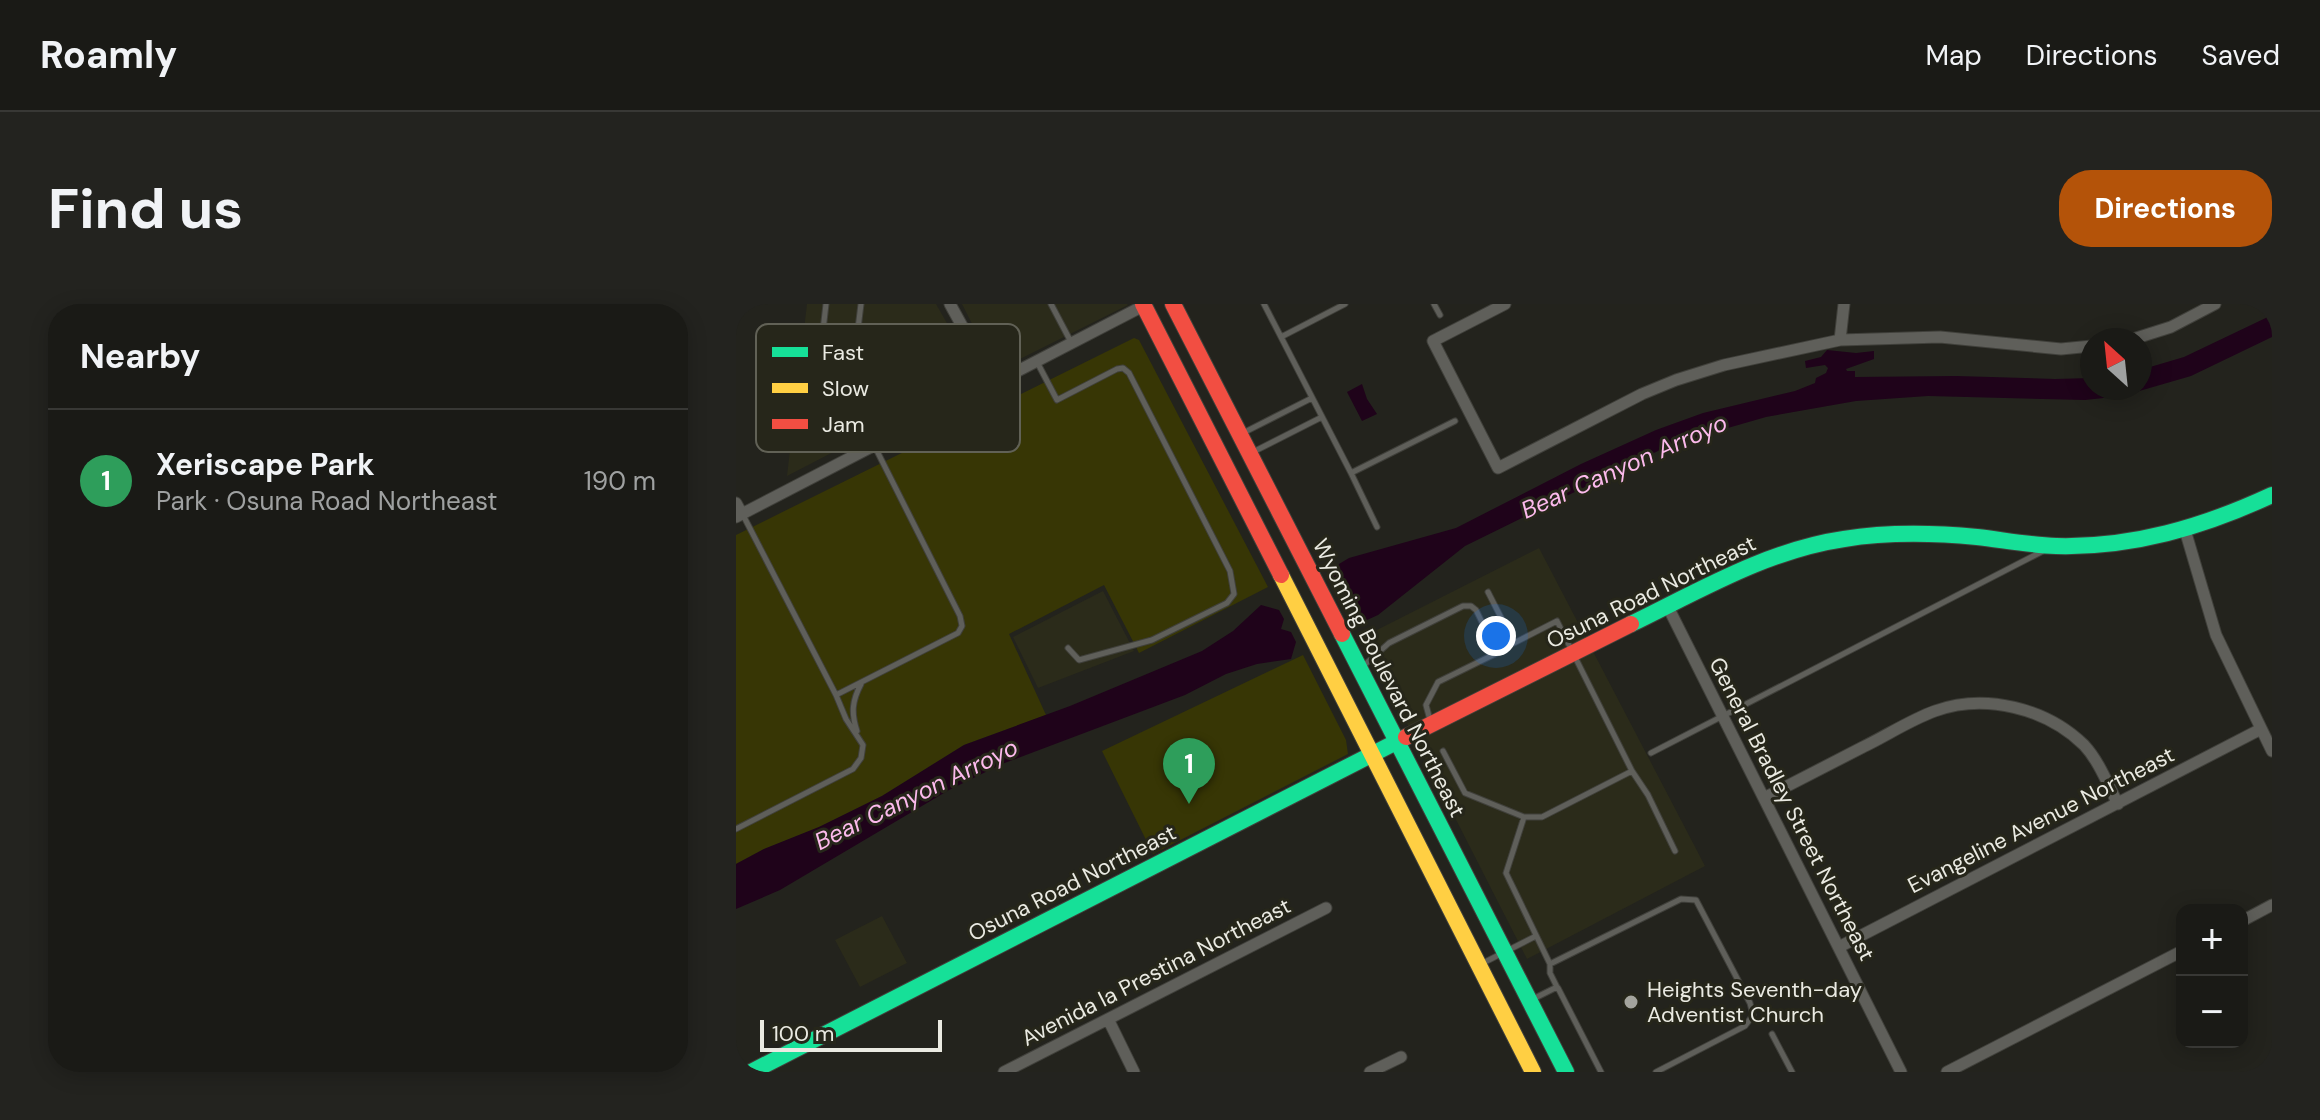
<!DOCTYPE html>
<meta charset="utf-8">
<style>
:root{--surface:#1a1a16;--page:#23231f;--text:#f1f3f6;--muted:#9fa1a1;--line:#383835;--accent:#b45309}
body{margin:0;font-family:"DM Sans",sans-serif;background:var(--page);color:var(--text)}
.controls{position:absolute;right:24px;bottom:24px;display:grid;overflow:hidden;border-radius:16px;box-shadow:0 4px 20px #0003}
.controls button{width:72px;height:72px;display:grid;place-items:center;padding:0;border:0;border-bottom:2px solid var(--line);background:var(--surface);color:var(--text);font:40px sans-serif}
.compass{position:absolute;left:1344px;top:24px;width:72px;height:72px;border-radius:50%;background:var(--surface);box-shadow:0 4px 20px #0003;rotate:333deg}
.scale{position:absolute;left:24px;bottom:20px;width:182px;box-sizing:border-box;padding-left:8px;border:4px solid #eaeae2;border-top:0;font-size:22px;line-height:28px;white-space:nowrap;color:#eaeae2;-webkit-text-stroke:6px #26261a;paint-order:stroke}
.you{position:absolute;left:760px;top:332px;width:28px;height:28px;margin:-20px;border:6px solid #fff;border-radius:50%;background:#1a73e8;box-shadow:0 0 0 12px #1a73e833}
.badge{display:grid;place-items:center;width:52px;height:52px;border-radius:50%;background:var(--accent);color:#fff;font-size:26px;font-weight:700}
.pin{position:absolute;translate:-50% -66px;filter:drop-shadow(0 2px 4px #0008)}
.pin::after{content:'';position:absolute;top:42px;width:28px;height:24px;background:inherit;clip-path:polygon(0 0,100% 0,50% 100%)}
.list{margin:0;padding:0;list-style:none}
h2{display:flex;justify-content:space-between;align-items:center;height:104px;margin:0;padding:0 32px;font-size:34px}
h2 small{font-size:26px;font-weight:400;color:var(--muted)}
.list li{display:grid;grid-template-columns:52px 1fr auto;gap:24px;align-items:center;box-sizing:border-box;height:144px;padding:0 32px;border-top:2px solid var(--line)}
.list b{display:block;font-size:30px;white-space:nowrap}
.list p{margin:0;font-size:26px;white-space:nowrap;color:var(--muted)}
.list em{font-size:26px;font-style:normal;color:var(--muted)}
.map{position:relative;flex:none;width:1536px;height:768px;overflow:hidden;border-radius:32px}
header{display:flex;align-items:center;gap:48px;box-sizing:border-box;height:112px;padding:0 40px;background:var(--surface);border-bottom:2px solid var(--line)}
header strong{font-size:38px}
nav{display:flex;gap:44px;margin-inline-start:auto;font-size:28px}
.intro{display:flex;align-items:center;justify-content:space-between;box-sizing:border-box;height:192px;padding:0 48px}
h1{margin:0;font-size:56px}
.button{padding:20px 36px;border-radius:32px;background:var(--accent);color:#fff;font-size:28px;font-weight:700}
main{display:flex;gap:48px;padding:0 48px}
aside{flex:1;background:var(--surface);border-radius:32px;box-shadow:0 4px 20px #0003}
.map>svg:first-child{display:block}
.built{fill:#2b2b1a}
.green{fill:#373605}
.water{fill:#1f031a}
.lines{fill:none;stroke-linecap:round;stroke-linejoin:round}
.lane-casing{stroke:#40403b;stroke-width:7}
.street-casing{stroke:#40403b;stroke-width:13}
.fast-casing{stroke:#40403b;stroke-width:18}
.slow-casing{stroke:#40403b;stroke-width:18}
.jam-casing{stroke:#40403b;stroke-width:18}
.lane{stroke:#5f5f5a;stroke-width:5}
.street{stroke:#5f5f5a;stroke-width:11}
.fast{stroke:#16e098;stroke-width:16}
.slow{stroke:#ffcf43;stroke-width:16}
.jam{stroke:#f24e42;stroke-width:16}
.poi-dot{fill:#a4a49d;stroke:#26261a;stroke-width:3}
.labels{text-anchor:middle;dominant-baseline:central;stroke-width:6;stroke-linejoin:round;paint-order:stroke}
.street-label{font-size:22px;fill:#eaeae2;stroke:#26261a}
.poi-label{font-size:22px;fill:#eaeae2;stroke:#26261a;text-anchor:start}
.water-label{font-size:24px;font-style:italic;fill:#fcbaec;stroke:#26261a}
.key{fill:#26261a;stroke:#616156;stroke-width:2}
.key-label{font-size:22px;fill:#eaeae2}
</style>
<header>
<strong>Roamly</strong>
<nav><a>Map</a><a>Directions</a><a>Saved</a></nav>
</header>
<div class="intro"><h1>Find us</h1><a class="button">Directions</a></div>
<main>
<aside>
<h2>Nearby<small></small></h2>
<ul class="list">
<li><span class="badge" style="background:#2e9e5b">1</span><div><b>Xeriscape Park</b><p>Park · Osuna Road Northeast</p></div><em>190 m</em></li>
</ul>
</aside>
<div class="map">
<svg width="1536" height="768" viewBox="0 0 1536 768">
<rect width="100%" height="100%" fill="#23231d"/>
<path class="built" d="M71,0H200L242,73L51,172Z
M226,0H391L392,1L260,67Z
M803,244L969,562L791,655L627,333Z
M367,287L398,347L302,384L277,333Z
M146,612L171,659L124,683L99,636Z"/>
<path class="green" d="M398,34L403,36L532,283L403,349L368,281L273,330L310,411L228,441L146,492L83,523L28,545L0,560V231Z
M567,351L610,436L612,450L417,550L366,447Z"/>
<path class="water" d="M1536,11V33L1455,72L1386,92L1349,96L1192,92L1120,97L1030,113L971,130L924,146L729,242L642,311L631,316L613,310L608,300L611,291L602,288L596,278L603,260L613,254L720,224L845,160L920,126L967,109L1059,87L1079,79L1080,74L1090,69L1092,64L1089,61L1070,64L1069,57L1085,53L1091,46L1120,49L1138,47V55L1110,65L1111,67H1119V73L1220,72L1319,75L1356,74V84H1404V66L1448,53Z
M626,80L631,95L641,110L626,117L611,88Z
M525,301L543,306L548,315L545,325L555,328L560,338L555,355L521,360L490,370L449,391L266,460L213,486L44,586L0,605V560L28,545L83,523L146,492L228,441L334,402L466,347L497,327Z"/>
<g class="lines">
<g class="lane-casing">
<path id="lane" d="M90,0L76,122L81,129L97,125L111,114L125,0
M315,0L335,38
M528,0L545,33
M609,0L545,33L615,169L719,117
M698,0L704,11
M301,58L321,96L381,65L387,64L393,69L494,267L498,290L491,299L416,336L343,356L332,344
M111,114L128,145
M505,130L576,94
M515,149L586,113
M615,169L641,223
M752,288L778,339L821,317L896,467L806,513H788L770,569L814,660
M625,364L653,339L727,302H735L740,306L761,349L702,378L690,401L694,416
M100,391L222,329L226,322L224,312L139,143
M121,427C115,409 116,397 125,380
M707,447L729,489L788,513
M915,449L1309,246
M896,467L912,491L939,547
M0,525L117,465L125,454L127,441L110,415L100,391L7,211
M747,659L800,632
M822,684L865,768
M795,696L821,683L814,669V660L945,595L960,596L1014,699L1017,711L1009,722L920,768
M1036,730L1056,768"/>
</g>
<g class="street-casing">
<path id="street" d="M214,0L258,80
M769,0L697,37L762,164L906,90L940,76L988,61L1104,36L1204,33L1325,45L1356,42
M1104,36L1108,0
M1394,36L1435,23L1479,0
M0,199L6,210
M0,213L407,2
M1449,226L1480,331L1536,447
M932,303L1165,768
M1028,494C1061,477 1094,460 1127,443C1150,432 1174,416 1199,407C1249,389 1310,404 1348,441C1363,457 1372,481 1382,500
M1506,617L1536,601
M1103,643L1525,425
M372,715L398,768
M268,768L590,604
M634,768L665,753
M1211,768L1446,647"/>
</g>
<g class="fast-casing">
<path id="fast" d="M895,320C963,287 1032,246 1108,235C1151,228 1198,229 1241,233C1267,236 1293,241 1320,242C1396,244 1467,223 1536,191
M606,330L830,768
M15,768L670,433"/>
</g>
<g class="slow-casing">
<path id="slow" d="M545,271L797,768"/>
</g>
<g class="jam-casing">
<path id="jam" d="M407,0L545,271
M437,0L606,330
M670,433L895,320"/>
</g>
<use href="#lane" class="lane"/>
<use href="#street" class="street"/>
<use href="#fast" class="fast"/>
<use href="#slow" class="slow"/>
<use href="#jam" class="jam"/>
</g>
<circle class="poi-dot" cx="895" cy="698" r="8"/>
<g class="labels">
<g class="street-label">
<text transform="translate(915 288) rotate(-26)">Osuna Road Northeast</text>
<text transform="translate(653 374) rotate(63)">Wyoming Boulevard Northeast</text>
<text transform="translate(1056 505) rotate(63)">General Bradley Street Northeast</text>
<text transform="translate(1305 516) rotate(-27)">Evangeline Avenue Northeast</text>
<text transform="translate(336 579) rotate(-27)">Osuna Road Northeast</text>
<text transform="translate(420 668) rotate(-27)">Avenida la Prestina Northeast</text>
</g>
<g class="poi-label">
<text x="911" y="685">Heights Seventh-day<tspan x="911" dy="25">Adventist Church</tspan></text>
</g>
<g class="water-label">
<text transform="translate(888 162) rotate(-24)">Bear Canyon Arroyo</text>
<text transform="translate(180 490) rotate(-26)">Bear Canyon Arroyo</text>
</g>
</g>
<rect x="20" y="20" width="264" height="128" rx="12" class="key"/>
<rect x="36" y="43" width="36" height="10" fill="#16e098"/>
<rect x="36" y="79" width="36" height="10" fill="#ffcf43"/>
<rect x="36" y="115" width="36" height="10" fill="#f24e42"/>
<g class="key-label">
<text x="86" y="56">Fast</text>
<text x="86" y="92">Slow</text>
<text x="86" y="128">Jam</text>
</g>
</svg>
<div class="controls">
<button>+</button>
<button>−</button>
</div>
<svg class="compass" viewBox="-18 -18 36 36"><path d="M0-13l5 13h-10z" fill="#e53935"/><path d="M0 13l5-13h-10z" fill="#9fa1a1"/></svg>
<div class="scale">100 m</div>
<div class="you"></div>
<div class="pin badge" style="left:453px;top:500px;background:#2e9e5b">1</div>
</div>
</main>
